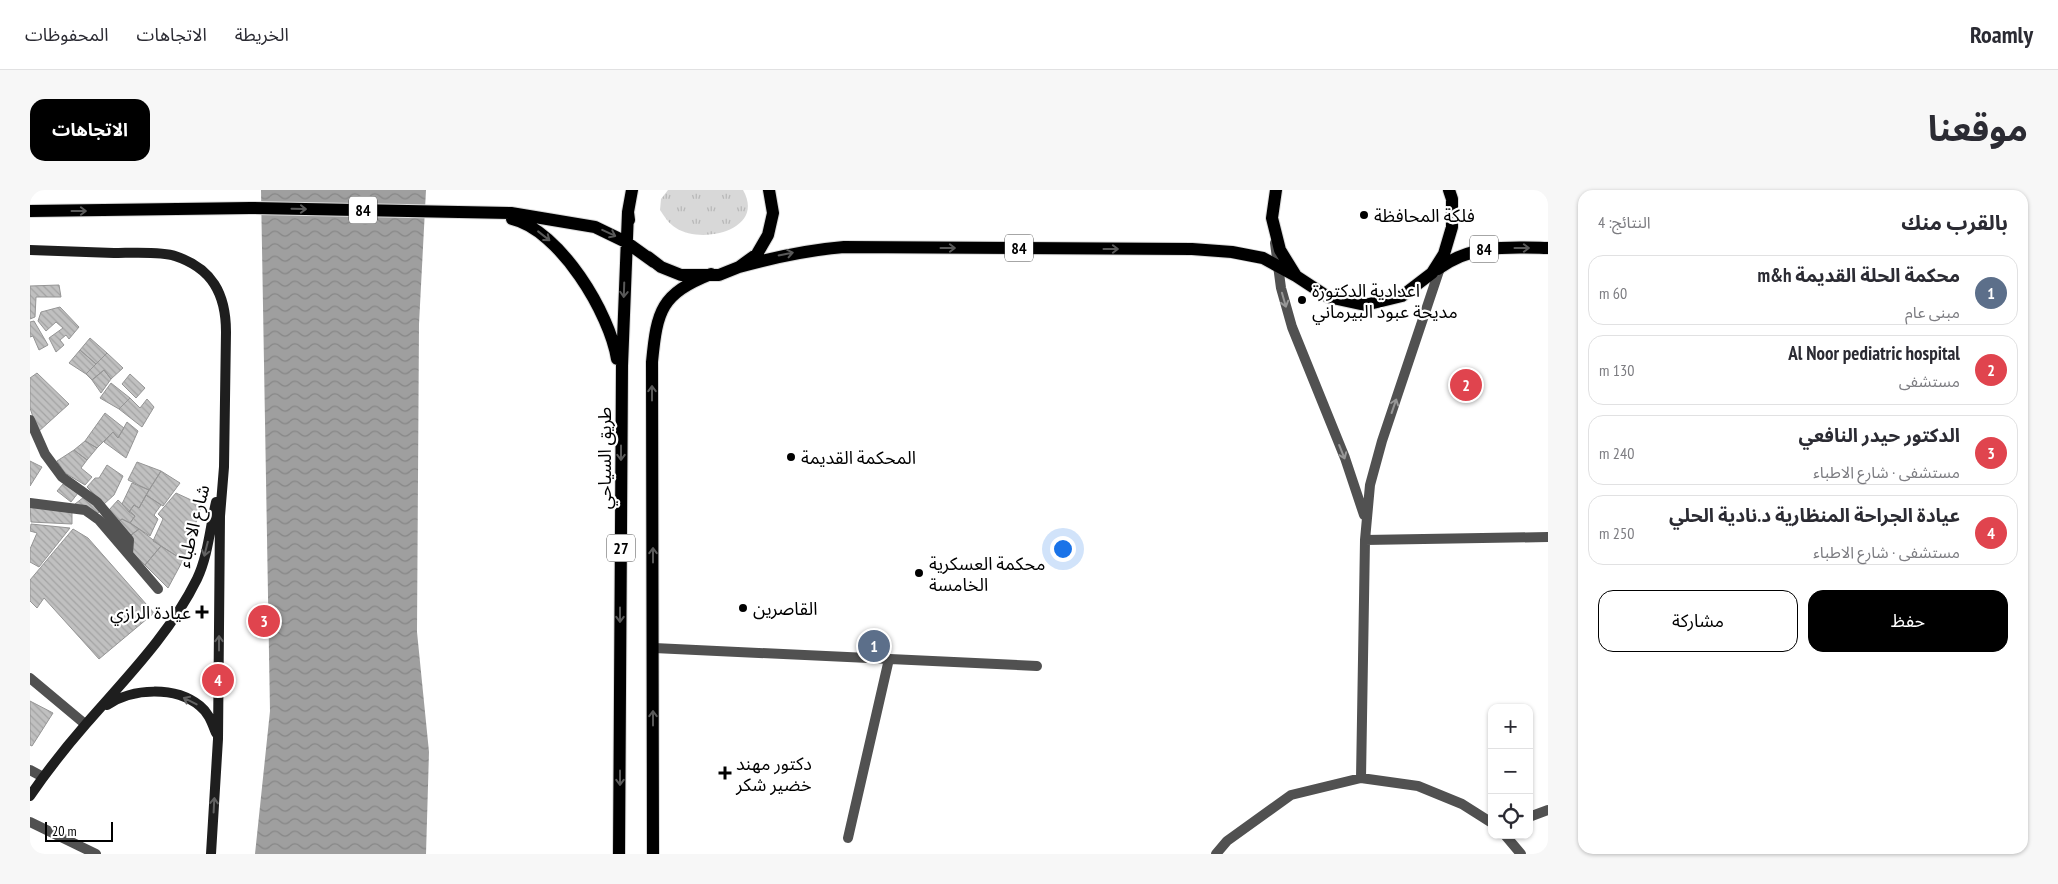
<!DOCTYPE html>
<html lang="ar">
<meta charset="utf-8">
<style>
:root{--surface:#fff;--page:#f7f7f7;--text:#2b2b33;--muted:#7c7c81;--line:#e1e1e2;--accent:#000}
body{margin:0;font-family:"PT Sans Narrow","Noto Sans Arabic",sans-serif;background:var(--page);color:var(--text);direction:rtl}
.controls{position:absolute;right:15px;bottom:15px;display:grid;overflow:hidden;border-radius:10px;box-shadow:0 1px 4px #0004}
.controls button{width:45px;height:45px;display:grid;place-items:center;padding:0;border:0;border-bottom:1px solid var(--line);background:var(--surface);color:var(--text);font:25px sans-serif}
.scale{position:absolute;left:15px;bottom:12px;width:68px;box-sizing:border-box;padding-left:5px;border:2px solid #000;border-top:0;font-size:14px;line-height:18px;white-space:nowrap;color:#000;-webkit-text-stroke:4px #fff;paint-order:stroke}
.you{position:absolute;left:1032px;top:358px;width:18px;height:18px;margin:-12px;border:4px solid #fff;border-radius:50%;background:#1a73e8;box-shadow:0 0 0 8px #1a73e833}
.badge{display:grid;place-items:center;width:32px;height:32px;border-radius:50%;background:var(--accent);color:#fff;font-size:16px;font-weight:700}
.pin{position:absolute;translate:-50% -50%;border:2px solid #fff;box-shadow:0 1px 5px #0006}
.list{margin:0;padding:0;list-style:none}
h2{display:flex;justify-content:space-between;align-items:center;height:65px;margin:0;padding:0 20px;font-size:21px}
h2 small{font-size:16px;font-weight:400;color:var(--muted)}
.list li{display:grid;grid-template-columns:32px 1fr auto;gap:15px;align-items:center;box-sizing:border-box;height:70px;margin:0 10px 10px;padding:0 10px;border:1px solid var(--line);border-radius:15px}
.list b{display:block;font-size:19px;white-space:nowrap}
.list p{margin:0;font-size:16px;white-space:nowrap;color:var(--muted)}
.list em{font-size:16px;font-style:normal;color:var(--muted)}
.actions{display:flex;gap:10px;padding:15px 20px}
.actions a{flex:1;padding:11px 0;border:1px solid var(--accent);border-radius:15px;text-align:center;font-size:18px;color:var(--accent)}
.actions .main{background:var(--accent);color:#fff}
.icon{flex:none;width:28px;height:28px;fill:none;stroke:currentColor;stroke-width:2;stroke-linecap:round;stroke-linejoin:round}
.map{position:relative;flex:none;width:1518px;height:664px;overflow:hidden;direction:ltr;border-radius:15px}
header{display:flex;align-items:center;gap:30px;box-sizing:border-box;height:70px;padding:0 25px;background:var(--surface);border-bottom:1px solid var(--line)}
header strong{font-size:24px}
nav{display:flex;gap:28px;margin-inline-start:auto;font-size:18px}
.intro{display:flex;align-items:center;justify-content:space-between;box-sizing:border-box;height:120px;padding:0 30px}
h1{margin:0;font-size:35px}
.button{padding:12px 22px;border-radius:15px;background:var(--accent);color:#fff;font-size:18px;font-weight:700}
main{display:flex;gap:30px;padding:0 30px}
aside{flex:1;background:var(--surface);border-radius:15px;box-shadow:0 1px 4px #0004}
.map>svg:first-child{display:block}
.grass{fill:url(#grass-tufts)}
.water{fill:url(#water-waves)}
.building{fill:url(#building-back-hatch);stroke:#959595}
.lines{fill:none;stroke-linecap:round;stroke-linejoin:round}
.primary-casing{stroke:#dbdbdb;stroke-width:14}
.lane{stroke:#515151;stroke-width:10}
.street{stroke:#515151;stroke-width:10}
.secondary{stroke:#1e1e1e;stroke-width:10}
.primary{stroke:#000;stroke-width:12}
.oneway{stroke:#595959}
.oneway2{stroke:#979797}
.oneway3{stroke:#626262}
.poi-dot{fill:#000;stroke:#fff;stroke-width:2}
.labels{text-anchor:middle;dominant-baseline:central;stroke-width:4.5;stroke-linejoin:round;paint-order:stroke}
.shield{fill:#fff;stroke:#4c4c4c;stroke-width:1}
.shield-label{font-size:16px;font-weight:bold;fill:#000}
.poi-label{font-size:18px;fill:#000;stroke:#fff;text-anchor:start}
.street-label{font-size:18px;fill:#000;stroke:#fff}
</style>
<header>
<strong>Roamly</strong>
<nav><a>الخريطة</a><a>الاتجاهات</a><a>المحفوظات</a></nav>
</header>
<div class="intro"><h1>موقعنا</h1><a class="button">الاتجاهات</a></div>
<main>
<aside>
<h2>بالقرب منك<small>النتائج: 4</small></h2>
<ul class="list">
<li><span class="badge" style="background:#5c6f8a">1</span><div><b>محكمة الحلة القديمة m&amp;h</b><p>مبنى عام</p></div><em>60 m</em></li>
<li><span class="badge" style="background:#e0444e">2</span><div><b>Al Noor pediatric hospital</b><p>مستشفى</p></div><em>130 m</em></li>
<li><span class="badge" style="background:#e0444e">3</span><div><b>الدكتور حيدر النافعي</b><p>مستشفى · شارع الاطباء</p></div><em>240 m</em></li>
<li><span class="badge" style="background:#e0444e">4</span><div><b>عيادة الجراحة المنظارية د.نادية الحلي</b><p>مستشفى · شارع الاطباء</p></div><em>250 m</em></li>
</ul>
<div class="actions"><a class="main">حفظ</a><a>مشاركة</a></div>
</aside>
<div class="map">
<svg width="1518" height="664" viewBox="0 0 1518 664">
<defs>
<pattern id="grass-tufts" width="24" height="20" patternUnits="userSpaceOnUse" patternTransform="scale(1.25)"><rect width="24" height="20" fill="#d8d8d8"/><path d="M3 7l-1-3M5 7V3M7 7l1-3M15 17l-1-3M17 17v-4M19 17l1-3" fill="none" stroke="#b8b8b8"/></pattern>
<pattern id="water-waves" width="16" height="10" patternUnits="userSpaceOnUse" patternTransform="scale(1.25)"><rect width="16" height="10" fill="#9f9f9f"/><path d="M0 5q4-4 8 0t8 0" fill="none" stroke="#878787"/></pattern>
<pattern id="building-back-hatch" width="6" height="6" patternUnits="userSpaceOnUse" patternTransform="scale(1.25)"><rect width="6" height="6" fill="#c0c0c0"/><path d="M-1 5l2 2M0 0l6 6M5-1l2 2" fill="none" stroke="#a3a3a3"/></pattern>
</defs>
<rect width="100%" height="100%" fill="#fff"/>
<path class="grass" d="M638,0H713C736,40 672,55 646,38C639,34 634,26 630,20L631,9Z"/>
<path class="water" d="M231,0H396L389,134L387,442L399,562L396,664H225L240,521Z"/>
<path class="building" d="M29,95L31,107H6L5,127L0,129V96Z
M30,117L49,137L39,149L36,145L30,150L34,155L26,162L19,148L33,138L26,132L16,141L8,131L11,122Z
M4,131L18,155L9,160L3,146L0,147V132Z
M60,148L77,163L66,174L50,160Z
M50,160L66,174L56,184L39,173Z
M77,163L93,178L81,189L74,180L62,190L56,184Z
M74,180L81,189L71,203L62,190Z
M7,183L39,214L8,242L0,218V188Z
M100,184L115,198L106,208L92,194Z
M81,193L100,208L89,219L70,208Z
M100,208L110,218L117,209L124,217L112,237L89,219Z
M75,223L94,238L88,248L83,242L67,258L55,251Z
M97,232L108,241L96,268L74,252L83,242L88,248Z
M55,251L67,258L57,270L44,260Z
M44,260L57,270L51,278L62,287L55,295L35,283L27,271Z
M0,271L12,277L0,296Z
M107,272L131,281L119,300L98,290Z
M77,275L93,286L84,305L74,314L57,297L65,288H69Z
M131,281L150,293L133,316L116,305Z
M102,293L119,300L109,318L104,315L99,322L92,314Z
M33,294L48,303L41,312L27,301Z
M146,303L172,315L153,370L123,351L133,329L128,324Z
M116,305L131,315L124,325L128,329L120,346L100,333L105,326L99,322L104,315L109,318Z
M54,307L71,320L67,324L45,314Z
M88,310L105,326L100,333L92,329L88,332L79,320Z
M0,315L42,322V334L1,332Z
M92,329L100,333L109,339L101,345L88,332Z
M1,334L40,338L9,377L0,372V359L7,343L0,341Z
M43,339L58,348L124,423L69,469L14,408L7,418L0,411V390Z
M109,339L131,356L115,375L102,362L101,345Z
M131,356L153,370L138,398L115,375Z
M0,511L23,523L2,556L0,555Z"/>
<g class="lines">
<g class="primary-casing">
<path id="primary" d="M1246,0L1242,28L1250,60L1266,86L1298,107L1335,115L1372,106L1402,83L1414,64L1422,37V9L1419,0
M0,21L220,18L481,23L565,37L596,52L624,72
M482,29C530,40 580,124 587,169
M599,30L598,22L602,0
M618,67L631,77L651,85H689L709,77L727,64L738,45L743,23L739,0
M709,77C745,67 778,60 814,57L1162,59L1202,62L1233,68L1266,86
M1408,79C1442,54 1477,57 1518,58
M589,664L592,176L598,22
M623,664L622,172C627,120 631,104 681,84"/>
</g>
<path class="lane" d="M624,458L1007,476
M818,648L859,469"/>
<path class="street" d="M1245,53L1251,98L1262,137L1315,268L1334,325
M0,230L15,264L32,287L67,312L99,350L98,363
M0,313L55,320L69,330L128,399
M1335,350L1518,347
M0,488L55,534
M0,580L13,587
M1331,588L1335,350L1340,295L1352,251L1411,75
M1499,627L1518,620
M0,632L66,664
M1475,645L1491,664
M1186,664L1197,651L1261,605L1331,588L1388,596L1432,614L1462,633"/>
<path class="secondary" d="M0,60C28,61 56,62 84,63C100,63 132,61 145,66C182,78 196,104 196,142L194,277L190,326L188,549L181,664
M77,515C103,498 145,496 170,516C179,523 182,533 186,543
M0,606C17,581 36,557 56,534C95,489 140,444 167,389C178,366 180,338 186,312"/>
<use href="#primary" class="primary"/>
</g>
<defs><path id="oneway-shaft" d="M-6 0H5M1.5-3L5.5 0L1.5 3" fill="none" stroke-width="1.6" stroke-linecap="round" stroke-linejoin="round" transform="scale(1.25)"/></defs>
<g class="oneway">
<use href="#oneway-shaft" transform="translate(269 19) rotate(1)"/>
<use href="#oneway-shaft" transform="translate(49 21)"/>
<use href="#oneway-shaft" transform="translate(579 43) rotate(25)"/>
<use href="#oneway-shaft" transform="translate(514 46) rotate(38)"/>
<use href="#oneway-shaft" transform="translate(918 58)"/>
<use href="#oneway-shaft" transform="translate(1492 58)"/>
<use href="#oneway-shaft" transform="translate(1081 59)"/>
<use href="#oneway-shaft" transform="translate(756 64) rotate(-11)"/>
<use href="#oneway-shaft" transform="translate(594 100) rotate(92)"/>
<use href="#oneway-shaft" transform="translate(622 203) rotate(-90)"/>
<use href="#oneway-shaft" transform="translate(591 263) rotate(90)"/>
<use href="#oneway-shaft" transform="translate(623 365) rotate(-90)"/>
<use href="#oneway-shaft" transform="translate(590 425) rotate(90)"/>
<use href="#oneway-shaft" transform="translate(623 528) rotate(-90)"/>
<use href="#oneway-shaft" transform="translate(590 588) rotate(90)"/>
</g>
<g class="oneway2">
<use href="#oneway-shaft" transform="translate(1254 110) rotate(74)"/>
<use href="#oneway-shaft" transform="translate(1364 216) rotate(-71)"/>
<use href="#oneway-shaft" transform="translate(1312 262) rotate(68)"/>
</g>
<g class="oneway3">
<use href="#oneway-shaft" transform="translate(176 359) rotate(104)"/>
<use href="#oneway-shaft" transform="translate(189 453) rotate(-90)"/>
<use href="#oneway-shaft" transform="translate(160 511) rotate(-153)"/>
<use href="#oneway-shaft" transform="translate(184 615) rotate(-87)"/>
</g>
<g class="poi-dot">
<circle cx="1334" cy="25" r="5"/>
<circle cx="1272" cy="110" r="5"/>
<circle cx="761" cy="267" r="5"/>
<circle cx="889" cy="383" r="5"/>
<circle cx="713" cy="418" r="5"/>
<path d="M169.5 414.5h5v5h5v5h-5v5h-5v-5h-5v-5h5z"/>
<path d="M692.5 575.5h5v5h5v5h-5v5h-5v-5h-5v-5h5z"/>
</g>
<g class="labels">
<g class="shield">
<rect x="319" y="6.5" width="28" height="27" rx="4"/>
<rect x="975" y="44.5" width="28" height="27" rx="4"/>
<rect x="1440" y="45.5" width="28" height="27" rx="4"/>
<rect x="577" y="344.5" width="28" height="27" rx="4"/>
</g>
<g class="shield-label">
<text x="333" y="20">84</text>
<text x="989" y="58">84</text>
<text x="1454" y="59">84</text>
<text x="591" y="358">27</text>
</g>
<g class="poi-label">
<text x="1344" y="25">فلكة المحافظة</text>
<text x="1282" y="100">اعدادية الدكتورة<tspan x="1282" dy="21">مديحة عبود البيرماني</tspan></text>
<text x="771" y="267">المحكمة القديمة</text>
<text x="899" y="373">محكمة العسكرية<tspan x="899" dy="21">الخامسة</tspan></text>
<text x="723" y="418">القاصرين</text>
<text x="161" y="422" text-anchor="end">عيادة الرازي</text>
<text x="706" y="573">دكتور مهند<tspan x="706" dy="21">خضير شكر</tspan></text>
</g>
<g class="street-label">
<text transform="translate(574 268) rotate(-90)">طريق السياحي</text>
<text transform="translate(163 336) rotate(-76)">شارع الاطباء</text>
</g>
</g>
</svg>
<div class="controls">
<button>+</button>
<button>−</button>
<button><svg class="icon" aria-label="locate" viewBox="0 0 24 24"><circle cx="12" cy="12" r="6"/><path d="M12 2v4M12 18v4M2 12h4M18 12h4"/></svg></button>
</div>
<div class="scale">20 m</div>
<div class="you"></div>
<div class="pin badge" style="left:844px;top:456px;background:#5c6f8a">1</div>
<div class="pin badge" style="left:1436px;top:195px;background:#e0444e">2</div>
<div class="pin badge" style="left:234px;top:431px;background:#e0444e">3</div>
<div class="pin badge" style="left:188px;top:490px;background:#e0444e">4</div>
</div>
</main>
